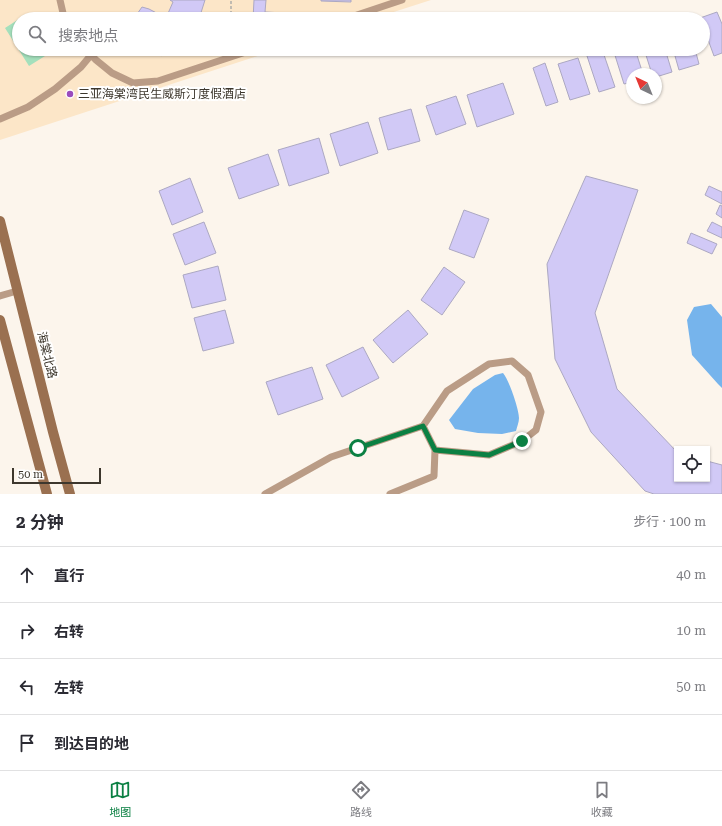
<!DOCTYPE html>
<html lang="zh">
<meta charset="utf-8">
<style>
:root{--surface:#fff;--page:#f7f7f7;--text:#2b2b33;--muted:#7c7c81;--line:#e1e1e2;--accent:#0b8043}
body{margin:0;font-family:"Roboto Serif","Noto Sans SC",serif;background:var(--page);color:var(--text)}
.controls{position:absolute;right:12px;bottom:12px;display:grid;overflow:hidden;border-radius:0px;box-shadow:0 1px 3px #0004}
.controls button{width:36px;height:36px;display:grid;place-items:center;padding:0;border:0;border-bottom:1px solid var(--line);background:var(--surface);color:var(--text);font:20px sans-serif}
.compass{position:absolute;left:626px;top:68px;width:36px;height:36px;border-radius:50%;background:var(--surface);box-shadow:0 1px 3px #0004;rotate:317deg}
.scale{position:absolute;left:12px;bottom:10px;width:89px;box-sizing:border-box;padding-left:4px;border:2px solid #3d372d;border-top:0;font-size:11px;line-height:14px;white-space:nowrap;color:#3d372d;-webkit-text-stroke:3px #fff;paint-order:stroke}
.stop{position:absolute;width:12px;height:12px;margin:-9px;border:3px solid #0b8043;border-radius:50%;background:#fff}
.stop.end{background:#0b8043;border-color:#fff;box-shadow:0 1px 4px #0008}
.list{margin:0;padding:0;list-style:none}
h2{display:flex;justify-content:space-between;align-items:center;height:52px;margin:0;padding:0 16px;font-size:17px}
h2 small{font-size:13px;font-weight:400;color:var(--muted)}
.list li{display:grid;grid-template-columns:26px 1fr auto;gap:12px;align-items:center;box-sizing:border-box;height:56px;padding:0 16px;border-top:1px solid var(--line)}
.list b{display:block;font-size:15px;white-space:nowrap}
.list em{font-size:13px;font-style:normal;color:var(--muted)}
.icon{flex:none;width:22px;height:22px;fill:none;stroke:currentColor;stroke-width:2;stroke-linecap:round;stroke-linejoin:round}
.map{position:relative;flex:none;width:722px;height:494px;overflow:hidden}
.search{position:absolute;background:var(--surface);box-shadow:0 1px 3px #0004;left:12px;right:12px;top:12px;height:44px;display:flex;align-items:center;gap:10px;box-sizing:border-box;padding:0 14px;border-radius:22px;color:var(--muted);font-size:15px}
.sheet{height:276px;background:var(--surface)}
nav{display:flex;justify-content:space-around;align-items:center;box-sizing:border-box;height:56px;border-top:1px solid var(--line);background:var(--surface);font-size:11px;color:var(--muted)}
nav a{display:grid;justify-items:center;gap:2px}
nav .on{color:var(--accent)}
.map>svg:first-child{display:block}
.built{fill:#fce6c8}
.green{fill:#a4e0bc}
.water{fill:#76b4ec}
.building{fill:#d1c9f6;stroke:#aca8c2}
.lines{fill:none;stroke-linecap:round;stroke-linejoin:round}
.path{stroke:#c1bbb1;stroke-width:2;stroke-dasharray:3 2;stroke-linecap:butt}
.lane{stroke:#ba9c86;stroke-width:7}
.secondary{stroke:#9a7050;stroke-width:10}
.route{stroke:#0b8043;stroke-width:5}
.poi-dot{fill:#9a4cbd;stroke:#fff;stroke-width:1.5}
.labels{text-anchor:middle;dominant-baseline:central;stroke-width:4;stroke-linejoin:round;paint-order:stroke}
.poi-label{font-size:12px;fill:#3d372d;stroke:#fff;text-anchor:start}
.street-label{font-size:12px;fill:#3d372d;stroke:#fff}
</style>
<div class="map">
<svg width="722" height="494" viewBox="0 0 722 494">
<rect width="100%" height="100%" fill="#fcf5ec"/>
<path class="built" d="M0,0H431L372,19H19V49H279L0,140Z"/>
<path class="green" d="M19,19V49H40L45,56L29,66L5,28Z"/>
<path class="water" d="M711,304L722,317V388L718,384L692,355L687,320L694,307Z
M503,373C509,380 519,409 519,418C519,422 517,427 516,431L502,434L478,433L455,429L449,420L473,389L495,375Z"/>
<path class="building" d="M170,0H205L199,19H138L135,17L142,7L149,9L166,18L173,2Z
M254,0H266L265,12L284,13L283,19H253Z
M321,0H351V2L321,1Z
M717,12L722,24V53L714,56L703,26V19H700V18Z
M154,49H166L162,56Z
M599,49H602L615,87L599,92L586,53Z
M613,49H635L643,74H632V82L624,84Z
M644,49H665L672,72L656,77V74H652Z
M673,49H695L699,64L679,70Z
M578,58L590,94L570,100L558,64Z
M545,63L558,102L546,106L533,68Z
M503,83L514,114L477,127L467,95Z
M456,96L466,124L436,135L426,106Z
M411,109L420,141L388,150L379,118Z
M368,122L378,153L340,166L330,134Z
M319,138L329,173L289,186L278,150Z
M268,154L279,185L239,199L228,168Z
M586,176L638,190L595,313L617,389L677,452V479H707V461L722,465V494H654L645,491L591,432L555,359L547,264Z
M190,178L203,212L172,225L159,191Z
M709,186L722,192V204L705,195Z
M720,205L722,206V218L716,214Z
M464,210L489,219L474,258L449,249Z
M204,222L216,253L185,265L173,234Z
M712,222L722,227V238L707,231Z
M691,233L717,244L712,254L687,243Z
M218,266L226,300L192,308L183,275Z
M444,267L465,282L442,315L421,300Z
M225,310L234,343L203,351L194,318Z
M408,310L428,334L393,363L373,340Z
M363,347L379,378L342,397L326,365Z
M312,367L323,399L278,415L266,382Z"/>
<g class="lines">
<path class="path" d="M230,19L231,13V0"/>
<path class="lane" d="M60,0L63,13L66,19
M345,19L402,0
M85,49L96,60L112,73L133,83L158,81L255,49
M0,119L28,107L55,89L81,67L91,55
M0,296L17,291
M265,494L331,457L423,426L447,391L489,364L512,361L528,375L541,412L536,430L522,441L489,455L435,450
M390,494L434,476L435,450L423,426"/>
<path class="secondary" d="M0,221L53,432L70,494
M0,320L47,494"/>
</g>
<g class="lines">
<path class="route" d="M358,448L423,426L435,450L489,455L522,441"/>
</g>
<circle class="poi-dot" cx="70" cy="94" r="4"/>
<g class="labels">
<g class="poi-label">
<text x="78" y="94">三亚海棠湾民生威斯汀度假酒店</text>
</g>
<g class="street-label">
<text transform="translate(47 355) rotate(76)">海棠北路</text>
</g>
</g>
</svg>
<div class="controls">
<button><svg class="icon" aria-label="locate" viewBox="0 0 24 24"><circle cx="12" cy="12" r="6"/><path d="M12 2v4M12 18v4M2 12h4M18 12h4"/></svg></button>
</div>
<svg class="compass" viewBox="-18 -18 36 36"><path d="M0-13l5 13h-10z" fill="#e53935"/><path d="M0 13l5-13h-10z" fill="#7c7c81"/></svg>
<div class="scale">50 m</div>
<div class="stop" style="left:358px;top:448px"></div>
<div class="stop end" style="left:522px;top:441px"></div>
<div class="search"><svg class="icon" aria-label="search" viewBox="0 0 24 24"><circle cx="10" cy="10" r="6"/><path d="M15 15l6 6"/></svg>搜索地点</div>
</div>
<section class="sheet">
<h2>2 分钟<small>步行 · 100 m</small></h2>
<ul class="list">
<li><svg class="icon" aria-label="ahead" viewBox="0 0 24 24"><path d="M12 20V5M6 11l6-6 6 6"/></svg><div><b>直行</b></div><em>40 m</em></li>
<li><svg class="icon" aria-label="right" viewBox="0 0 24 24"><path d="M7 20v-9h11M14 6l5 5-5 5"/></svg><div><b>右转</b></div><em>10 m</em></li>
<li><svg class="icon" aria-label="left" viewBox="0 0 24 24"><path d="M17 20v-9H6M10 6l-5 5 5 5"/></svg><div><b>左转</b></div><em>50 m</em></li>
<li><svg class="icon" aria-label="arrive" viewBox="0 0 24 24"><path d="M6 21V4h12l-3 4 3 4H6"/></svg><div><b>到达目的地</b></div></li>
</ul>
</section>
<nav>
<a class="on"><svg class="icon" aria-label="map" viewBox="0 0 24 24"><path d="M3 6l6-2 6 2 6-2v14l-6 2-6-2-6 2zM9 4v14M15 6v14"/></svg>地图</a>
<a><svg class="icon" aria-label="directions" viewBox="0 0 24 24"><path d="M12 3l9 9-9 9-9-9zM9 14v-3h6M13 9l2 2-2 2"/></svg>路线</a>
<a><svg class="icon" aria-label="saved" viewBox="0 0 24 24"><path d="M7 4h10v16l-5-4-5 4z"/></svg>收藏</a>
</nav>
